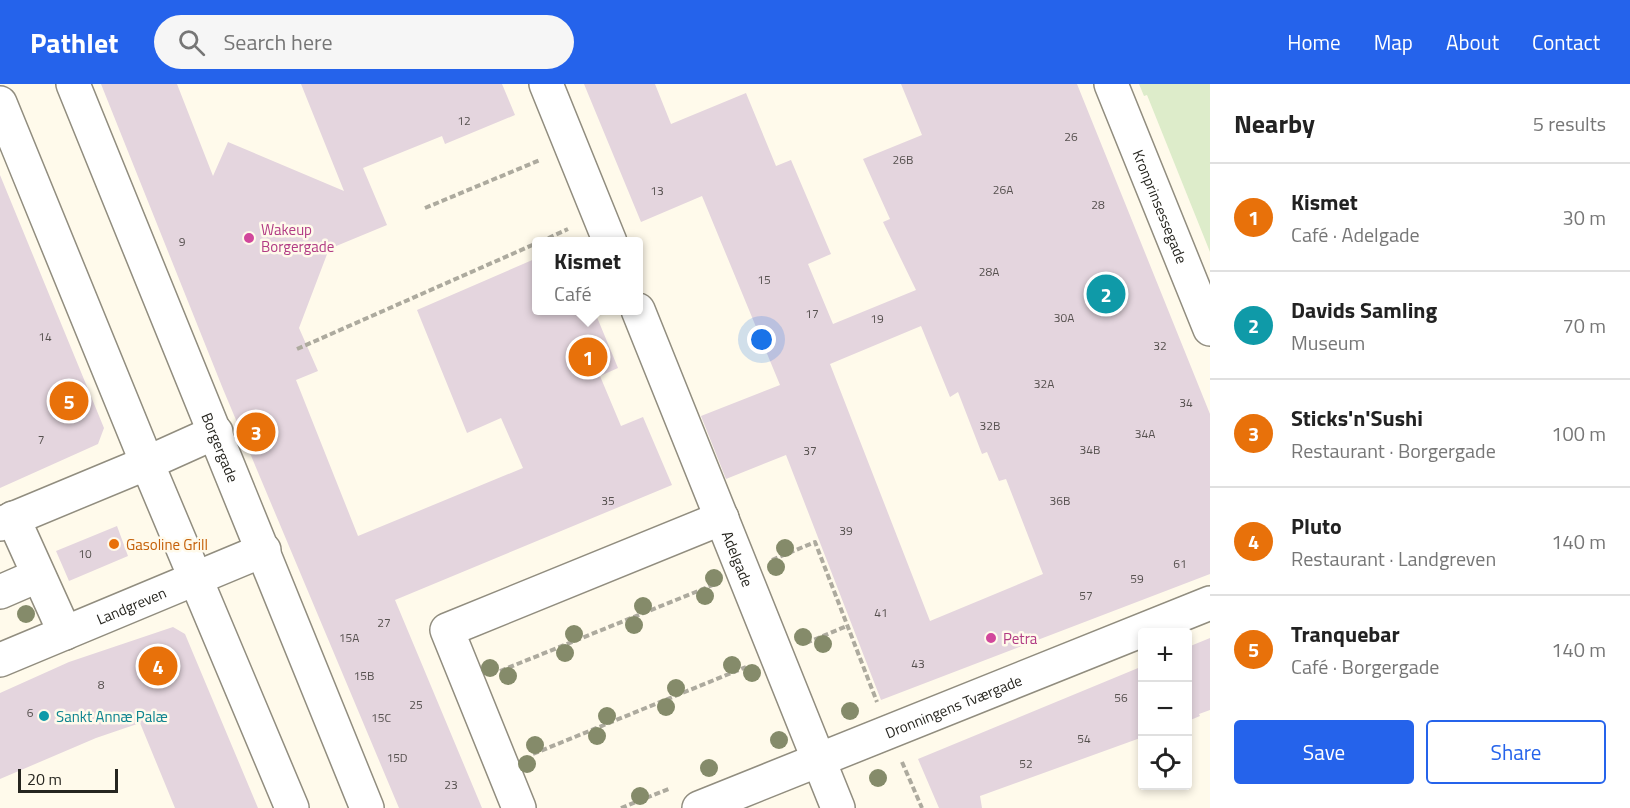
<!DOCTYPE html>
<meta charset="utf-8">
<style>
:root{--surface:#fff;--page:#f6f6f6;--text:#222;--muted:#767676;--line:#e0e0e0;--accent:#2563eb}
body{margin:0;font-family:"Titillium Web",sans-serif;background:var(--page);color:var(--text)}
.controls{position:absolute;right:18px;bottom:18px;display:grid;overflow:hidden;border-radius:6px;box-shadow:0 3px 9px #0003}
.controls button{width:54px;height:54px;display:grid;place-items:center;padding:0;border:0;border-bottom:2px solid var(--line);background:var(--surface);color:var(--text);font:30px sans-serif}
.scale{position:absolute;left:18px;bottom:15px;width:100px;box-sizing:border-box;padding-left:6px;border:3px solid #26251f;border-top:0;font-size:16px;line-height:21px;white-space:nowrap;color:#26251f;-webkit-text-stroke:4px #fffaeb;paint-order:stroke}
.you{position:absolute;left:762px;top:256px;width:21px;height:21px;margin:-15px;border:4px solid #fff;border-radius:50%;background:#1a73e8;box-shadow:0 0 0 9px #1a73e833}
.badge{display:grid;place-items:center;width:39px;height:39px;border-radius:50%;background:var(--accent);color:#fff;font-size:20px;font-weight:700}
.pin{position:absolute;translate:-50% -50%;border:3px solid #fff;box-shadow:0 2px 6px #0006}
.popup{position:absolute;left:532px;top:153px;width:111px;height:78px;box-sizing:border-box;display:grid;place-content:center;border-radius:6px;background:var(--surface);filter:drop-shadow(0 2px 4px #0005);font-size:20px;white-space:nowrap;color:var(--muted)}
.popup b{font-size:22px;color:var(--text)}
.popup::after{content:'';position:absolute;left:50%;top:100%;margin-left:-12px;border:12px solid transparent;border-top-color:var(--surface)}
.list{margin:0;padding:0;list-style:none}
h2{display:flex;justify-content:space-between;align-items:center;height:78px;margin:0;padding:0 24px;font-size:26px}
h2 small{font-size:20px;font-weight:400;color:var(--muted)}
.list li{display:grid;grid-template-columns:39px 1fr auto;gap:18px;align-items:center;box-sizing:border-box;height:108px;padding:0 24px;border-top:2px solid var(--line)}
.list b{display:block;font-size:22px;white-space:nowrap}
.list p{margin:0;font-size:20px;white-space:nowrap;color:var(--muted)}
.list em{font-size:20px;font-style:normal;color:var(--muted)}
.actions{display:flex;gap:12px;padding:18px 24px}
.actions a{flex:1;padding:14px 0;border:2px solid var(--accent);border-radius:6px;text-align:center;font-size:21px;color:var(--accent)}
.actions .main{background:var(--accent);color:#fff}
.icon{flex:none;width:33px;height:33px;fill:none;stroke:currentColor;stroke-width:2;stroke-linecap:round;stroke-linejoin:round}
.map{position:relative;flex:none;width:1210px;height:724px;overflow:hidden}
header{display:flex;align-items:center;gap:36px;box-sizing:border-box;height:84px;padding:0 30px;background:var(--accent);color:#fff}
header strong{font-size:28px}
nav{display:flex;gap:33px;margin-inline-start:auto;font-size:21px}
.search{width:420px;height:54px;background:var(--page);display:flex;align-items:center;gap:15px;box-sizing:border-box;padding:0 21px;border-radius:33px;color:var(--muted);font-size:22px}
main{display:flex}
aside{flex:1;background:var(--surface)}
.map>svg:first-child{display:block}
.green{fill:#ddecca}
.building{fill:#e4d5de;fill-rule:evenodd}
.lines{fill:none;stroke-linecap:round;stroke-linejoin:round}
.minor-casing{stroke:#918d7f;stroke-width:36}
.path{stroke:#adaa9e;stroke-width:4;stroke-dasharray:6 3;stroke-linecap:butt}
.minor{stroke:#fff;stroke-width:33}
.tree{fill:#858b6a}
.hotel-dot{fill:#d1479c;stroke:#fffaeb;stroke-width:2}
.food-dot{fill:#e8710a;stroke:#fffaeb;stroke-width:2}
.culture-dot{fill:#0f9aa8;stroke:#fffaeb;stroke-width:2}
.labels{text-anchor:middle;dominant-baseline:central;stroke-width:5;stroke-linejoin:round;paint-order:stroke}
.number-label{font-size:12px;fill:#56514f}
.street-label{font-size:15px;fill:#26251f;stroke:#fffaeb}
.hotel-label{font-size:15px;fill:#b23c85;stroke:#fffaeb;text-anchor:start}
.food-label{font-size:15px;fill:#c56008;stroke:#fffaeb;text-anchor:start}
.culture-label{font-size:15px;fill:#0d838f;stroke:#fffaeb;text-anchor:start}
</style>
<header>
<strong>Pathlet</strong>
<div class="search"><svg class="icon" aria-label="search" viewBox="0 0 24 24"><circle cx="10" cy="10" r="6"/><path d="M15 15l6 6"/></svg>Search here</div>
<nav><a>Home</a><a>Map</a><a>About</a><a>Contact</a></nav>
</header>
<main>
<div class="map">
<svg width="1210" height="724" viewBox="0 0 1210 724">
<rect width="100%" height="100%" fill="#fffaeb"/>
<path class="green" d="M1139,0H1210V168L1147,11L1144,12Z"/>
<path class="building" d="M101,0H177L213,92L228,58L344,107L301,0H502L515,31L445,60L442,52L363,84L387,141L329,165L299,244L318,287L296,296L358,452L523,384L501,334L467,349L417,226L537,174V226H594L618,284L600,292L621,342L643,333L672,401L395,516L482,724H399L223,305Z
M584,0H655L671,40L746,9L776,82L791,76L831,170L808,180L833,240L916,206L883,138L890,135L863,75L922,51L901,0H1077L1210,330V490L881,616L786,371L726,395L701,332L780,301L702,112L641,138ZM921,242L950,313L958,308L982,370L987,368L999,397L1006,395L1043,490L930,537L830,280Z
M0,91L104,344L98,360L0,404Z
M117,442L128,472L69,497L56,467Z
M173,543L185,550L258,724H175L140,639L96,654L0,695V609L69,578Z
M1210,554V626L1199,630L1200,632L1188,637V563Z
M1143,582V653L980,712L982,724H939L918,675Z"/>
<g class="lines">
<g class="minor-casing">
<g id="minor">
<path id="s1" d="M73,0L367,724"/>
<path d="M546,0L610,158"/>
<path id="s2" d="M1111,0L1210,245"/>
<path d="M0,19L147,379L292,724"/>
<path id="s3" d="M638,226L838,724"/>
<path d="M13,434L65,549"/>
<path d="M0,440L147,379L216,348"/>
<path d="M0,508L37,492"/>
<path id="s4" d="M0,576L264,466"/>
<path d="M519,724L447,546L722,434"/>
<path id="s5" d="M699,724L1210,519"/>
</g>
</g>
<path class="path" d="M425,124L540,76
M540,158L568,145
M297,265L537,159
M772,476L815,458L877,618
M806,559L847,542
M500,587L713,501
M533,670L746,583
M902,678L922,724
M621,724L671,704"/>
<use href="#minor" class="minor"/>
</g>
<g class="tree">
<circle cx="785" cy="464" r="9"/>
<circle cx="776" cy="483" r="9"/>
<circle cx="714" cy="494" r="9"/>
<circle cx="705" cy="512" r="9"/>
<circle cx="643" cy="522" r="9"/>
<circle cx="26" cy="530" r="9"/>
<circle cx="634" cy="541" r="9"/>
<circle cx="574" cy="550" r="9"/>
<circle cx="803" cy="553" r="9"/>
<circle cx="823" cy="560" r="9"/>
<circle cx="565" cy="569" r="9"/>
<circle cx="732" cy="581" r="9"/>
<circle cx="490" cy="584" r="9"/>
<circle cx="752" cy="589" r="9"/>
<circle cx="508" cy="592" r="9"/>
<circle cx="676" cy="604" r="9"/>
<circle cx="666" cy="623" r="9"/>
<circle cx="850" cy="627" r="9"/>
<circle cx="607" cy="632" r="9"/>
<circle cx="597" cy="652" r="9"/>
<circle cx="779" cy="656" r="9"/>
<circle cx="535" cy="661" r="9"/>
<circle cx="527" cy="680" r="9"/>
<circle cx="709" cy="684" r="9"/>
<circle cx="878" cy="694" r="9"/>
<circle cx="640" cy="712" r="9"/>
</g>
<g class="hotel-dot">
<circle cx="249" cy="154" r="6"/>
<circle cx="991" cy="554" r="6"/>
</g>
<circle class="food-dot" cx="114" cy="460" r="6"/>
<circle class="culture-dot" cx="44" cy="632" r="6"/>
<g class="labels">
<g class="number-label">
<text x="464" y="36">12</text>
<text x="1071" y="52">26</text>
<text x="903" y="75">26B</text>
<text x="1003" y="105">26A</text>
<text x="657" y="106">13</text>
<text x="1098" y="120">28</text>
<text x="182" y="157">9</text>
<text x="989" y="187">28A</text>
<text x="764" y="195">15</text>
<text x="812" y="229">17</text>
<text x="1064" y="233">30A</text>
<text x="877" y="234">19</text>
<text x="45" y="252">14</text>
<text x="1160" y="261">32</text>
<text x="1044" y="299">32A</text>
<text x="1186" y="318">34</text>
<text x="990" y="341">32B</text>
<text x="1145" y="349">34A</text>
<text x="41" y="355">7</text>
<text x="1090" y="365">34B</text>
<text x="810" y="366">37</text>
<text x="608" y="416">35</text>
<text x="1060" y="416">36B</text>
<text x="846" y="446">39</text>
<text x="85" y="469">10</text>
<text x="1180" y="479">61</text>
<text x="1137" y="494">59</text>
<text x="1086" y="511">57</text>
<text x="881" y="528">41</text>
<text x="384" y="538">27</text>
<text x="349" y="553">15A</text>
<text x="918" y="579">43</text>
<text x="364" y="591">15B</text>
<text x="101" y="600">8</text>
<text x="1121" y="613">56</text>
<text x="416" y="620">25</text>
<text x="30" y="628">6</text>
<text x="381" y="633">15C</text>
<text x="1084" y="654">54</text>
<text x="397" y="673">15D</text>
<text x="1026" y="679">52</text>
<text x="451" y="700">23</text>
</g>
<g class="street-label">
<text stroke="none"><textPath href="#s2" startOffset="132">Kronprinsessegade</textPath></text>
<text stroke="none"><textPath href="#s1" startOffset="392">Borgergade</textPath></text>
<text stroke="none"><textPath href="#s3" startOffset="268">Adelgade</textPath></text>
<text stroke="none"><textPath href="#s4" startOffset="142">Landgreven</textPath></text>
<text stroke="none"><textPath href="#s5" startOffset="274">Dronningens Tværgade</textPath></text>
</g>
<g class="hotel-label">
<text x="261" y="145">Wakeup<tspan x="261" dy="17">Borgergade</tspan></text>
<text x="1003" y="554">Petra</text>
</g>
<g class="food-label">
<text x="126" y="460">Gasoline Grill</text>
</g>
<g class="culture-label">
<text x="56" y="632">Sankt Annæ Palæ</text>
</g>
</g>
</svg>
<div class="controls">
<button>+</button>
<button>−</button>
<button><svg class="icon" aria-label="locate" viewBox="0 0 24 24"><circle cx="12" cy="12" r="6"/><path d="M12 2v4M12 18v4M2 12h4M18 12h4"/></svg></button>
</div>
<div class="scale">20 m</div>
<div class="you"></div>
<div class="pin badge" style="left:588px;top:273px;background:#e8710a">1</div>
<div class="popup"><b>Kismet</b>Café</div>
<div class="pin badge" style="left:1106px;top:210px;background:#0f9aa8">2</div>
<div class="pin badge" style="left:256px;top:348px;background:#e8710a">3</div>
<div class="pin badge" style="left:158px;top:582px;background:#e8710a">4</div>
<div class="pin badge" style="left:69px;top:317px;background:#e8710a">5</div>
</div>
<aside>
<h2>Nearby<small>5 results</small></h2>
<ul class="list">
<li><span class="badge" style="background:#e8710a">1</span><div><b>Kismet</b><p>Café · Adelgade</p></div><em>30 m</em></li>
<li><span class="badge" style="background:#0f9aa8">2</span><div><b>Davids Samling</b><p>Museum</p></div><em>70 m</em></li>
<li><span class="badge" style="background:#e8710a">3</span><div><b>Sticks'n'Sushi</b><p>Restaurant · Borgergade</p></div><em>100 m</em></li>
<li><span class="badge" style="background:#e8710a">4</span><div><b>Pluto</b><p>Restaurant · Landgreven</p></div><em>140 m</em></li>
<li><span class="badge" style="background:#e8710a">5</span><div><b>Tranquebar</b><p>Café · Borgergade</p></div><em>140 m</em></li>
</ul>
<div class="actions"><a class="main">Save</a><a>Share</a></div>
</aside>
</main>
